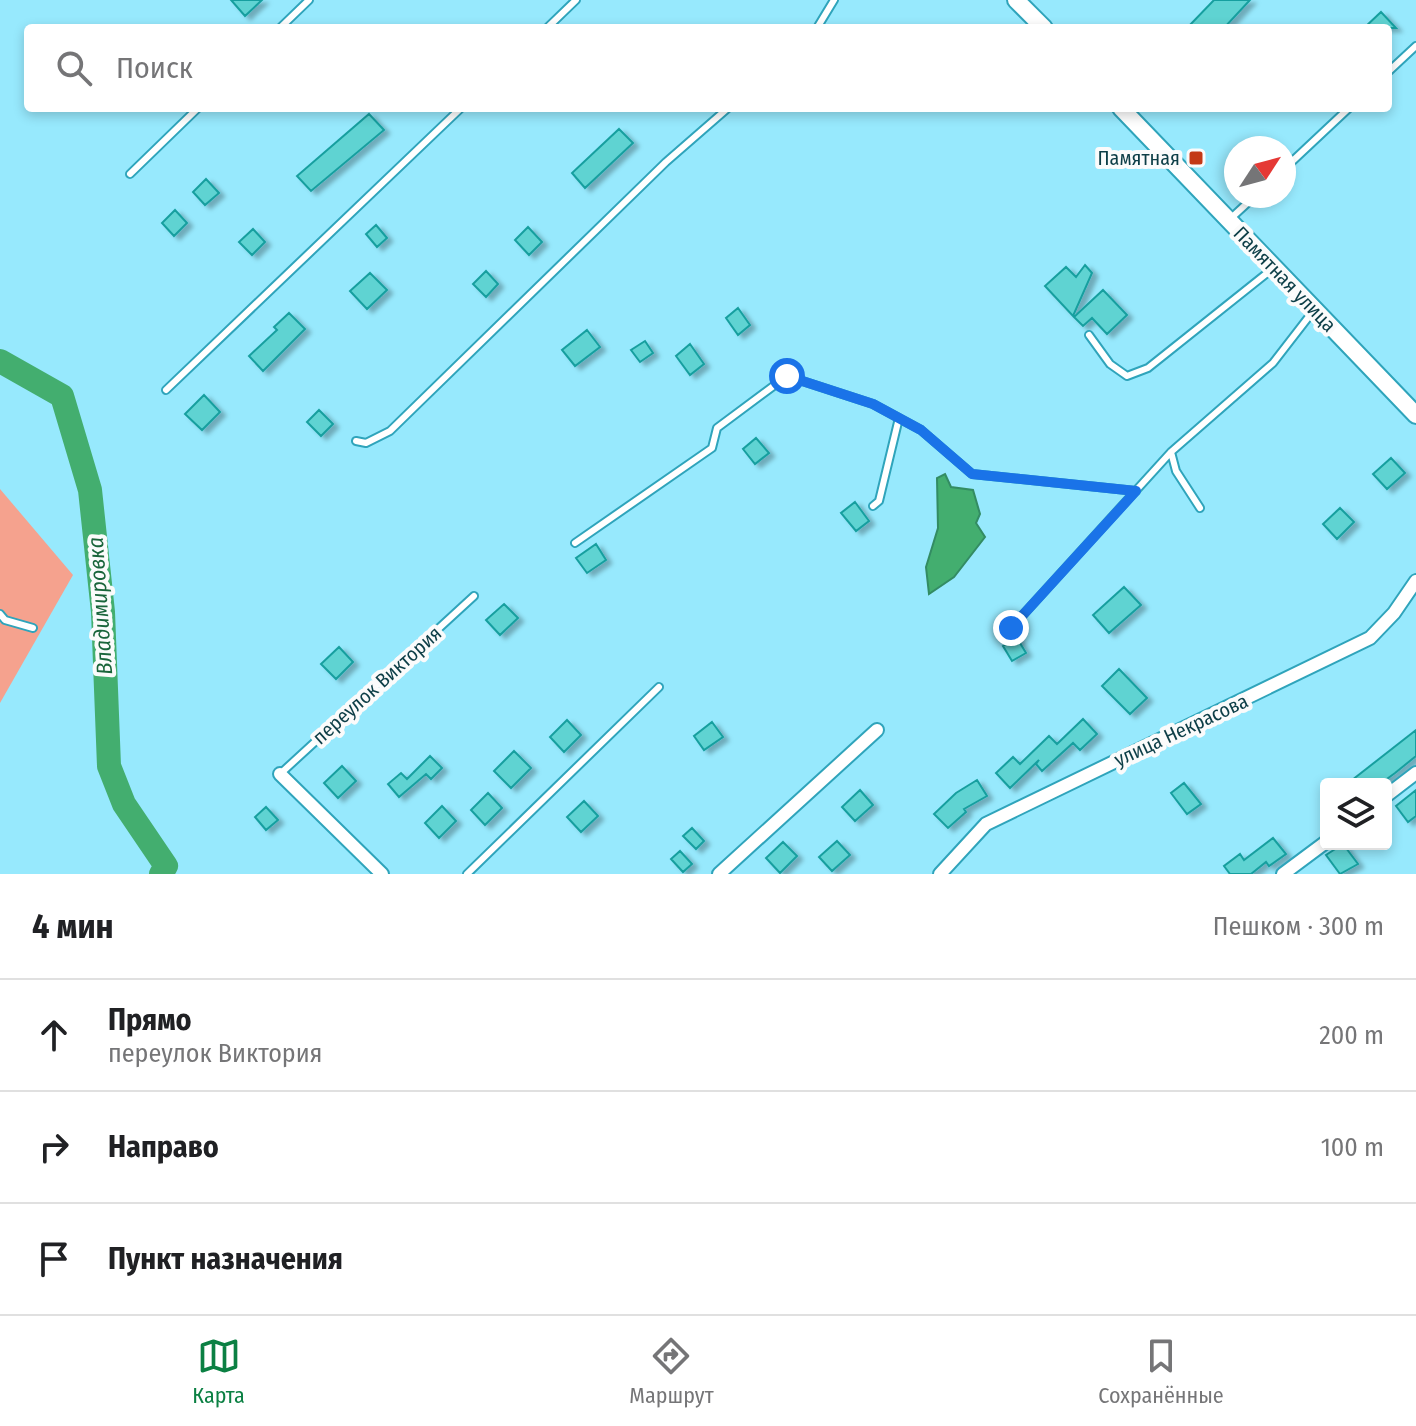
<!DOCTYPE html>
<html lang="ru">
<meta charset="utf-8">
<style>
:root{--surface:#fff;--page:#f6f6f6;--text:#202124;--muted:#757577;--line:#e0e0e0;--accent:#0b8043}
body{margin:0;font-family:"Fira Sans Condensed",sans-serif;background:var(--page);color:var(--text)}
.controls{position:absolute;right:24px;bottom:24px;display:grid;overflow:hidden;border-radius:8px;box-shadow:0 4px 12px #0003}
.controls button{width:72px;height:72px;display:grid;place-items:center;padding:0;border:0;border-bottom:2px solid var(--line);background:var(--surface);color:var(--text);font:40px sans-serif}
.compass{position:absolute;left:1224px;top:136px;width:72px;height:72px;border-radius:50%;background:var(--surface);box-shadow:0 4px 12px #0003;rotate:54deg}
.stop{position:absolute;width:24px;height:24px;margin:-18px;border:6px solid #1a73e8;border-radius:50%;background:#fff}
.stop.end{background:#1a73e8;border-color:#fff;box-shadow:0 2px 8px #0008}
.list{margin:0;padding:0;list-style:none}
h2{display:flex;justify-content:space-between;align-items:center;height:104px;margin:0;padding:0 32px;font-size:34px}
h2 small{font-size:26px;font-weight:400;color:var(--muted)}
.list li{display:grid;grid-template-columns:52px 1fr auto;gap:24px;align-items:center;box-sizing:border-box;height:112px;padding:0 32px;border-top:2px solid var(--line)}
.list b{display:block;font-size:30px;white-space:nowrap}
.list p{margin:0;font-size:26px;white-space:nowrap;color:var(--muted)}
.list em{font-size:26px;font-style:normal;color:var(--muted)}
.icon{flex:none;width:44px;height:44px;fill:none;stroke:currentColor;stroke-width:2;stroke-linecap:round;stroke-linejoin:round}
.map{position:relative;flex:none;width:1416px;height:874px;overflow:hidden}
.search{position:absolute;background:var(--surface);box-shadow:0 4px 12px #0003;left:24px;right:24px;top:24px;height:88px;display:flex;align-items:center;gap:20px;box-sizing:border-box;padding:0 28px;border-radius:8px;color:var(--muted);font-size:30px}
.sheet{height:440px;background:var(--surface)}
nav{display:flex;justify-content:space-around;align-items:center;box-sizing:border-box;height:112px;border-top:2px solid var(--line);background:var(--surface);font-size:22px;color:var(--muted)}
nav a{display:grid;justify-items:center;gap:4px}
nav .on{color:var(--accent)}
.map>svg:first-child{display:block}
.green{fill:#f5a28e}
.water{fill:#43ae6f;stroke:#338c63;stroke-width:2}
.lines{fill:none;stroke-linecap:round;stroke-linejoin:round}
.river{stroke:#43ae6f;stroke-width:24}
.building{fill:#5ed3d2;stroke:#189f9f;stroke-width:2;filter:url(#shadow)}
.lane-casing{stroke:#2fa4bb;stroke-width:10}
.street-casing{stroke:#2fa4bb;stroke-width:16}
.secondary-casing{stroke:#2fa4bb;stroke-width:20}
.lane{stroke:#fff;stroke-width:6}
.street{stroke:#fff;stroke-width:12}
.secondary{stroke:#fff;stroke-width:16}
.route{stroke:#1a73e8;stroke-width:10}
.poi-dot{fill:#c33917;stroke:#fbfbfb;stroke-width:3}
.labels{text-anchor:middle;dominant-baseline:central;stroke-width:8;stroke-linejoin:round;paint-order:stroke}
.poi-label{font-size:20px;fill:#0d3e47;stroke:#fbfbfb;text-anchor:end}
.street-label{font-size:20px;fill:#0d3e47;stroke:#fbfbfb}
.water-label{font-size:22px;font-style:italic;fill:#1a653b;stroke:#fbfbfb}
</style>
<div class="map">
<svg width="1416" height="874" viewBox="0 0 1416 874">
<defs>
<filter id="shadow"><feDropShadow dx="5.5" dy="3.5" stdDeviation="2" flood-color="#0004"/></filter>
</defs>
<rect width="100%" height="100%" fill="#97e9fd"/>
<path class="green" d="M0,489L73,575L0,703Z"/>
<path class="water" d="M945,474L951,487L973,490L980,514L976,523L985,537L954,577L929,594L926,567L938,528L937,478Z"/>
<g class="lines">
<path class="river" d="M0,361L62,396L90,490L103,612L109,766L124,804L166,866L161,874"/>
</g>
<path class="building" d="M231,0H262L245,16Z
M1214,0H1250L1224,28H1187Z
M1381,12L1396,28H1364Z
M369,114L384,130L311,191L297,176Z
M619,129L633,143L585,188L572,173Z
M206,179L219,193L205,205L193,192Z
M175,210L187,223L174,236L162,223Z
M376,225L387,238L377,247L366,234Z
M528,227L542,242L529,255L515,240Z
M253,229L265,242L252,255L239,242Z
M1085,265L1092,273L1073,316L1045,286L1066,267L1076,277Z
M486,271L498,284L486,297L473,284Z
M370,273L387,290L367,309L350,291Z
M1103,290L1127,315L1107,334L1092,318L1083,326L1074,317Z
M738,308L750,325L738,335L726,318Z
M289,313L305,329L263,371L249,356L277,330L274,327Z
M587,330L600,347L575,366L562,350Z
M645,341L653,353L640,362L631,350Z
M690,344L704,364L690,375L676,356Z
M204,395L220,412L202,430L185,414Z
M319,410L333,424L321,436L307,422Z
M756,438L769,453L755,464L743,449Z
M1391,458L1405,473L1387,489L1373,474Z
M855,502L869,521L856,531L841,513Z
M1340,508L1354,522L1337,539L1323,524Z
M596,544L606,560L587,573L576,558Z
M1124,587L1141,605L1109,633L1093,615Z
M504,604L518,618L500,635L486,620Z
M1017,638L1026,653L1012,661L1003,646Z
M339,647L353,662L336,679L321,664Z
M1119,669L1147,698L1130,714L1102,686Z
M1083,719L1097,734L1080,750L1073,743L1042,771L1036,764L1039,760L1010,788L996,773L1013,757L1020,764L1049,736L1057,744Z
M567,720L581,735L564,752L550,737Z
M712,722L723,737L704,750L694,736Z
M1416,730V756L1395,773L1380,784H1347Z
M514,751L531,768L511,788L494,771Z
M430,756L442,768L431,779L426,774L399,797L388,784L401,773L407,779Z
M342,766L356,781L338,798L324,783Z
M977,780L987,796L964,809L966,812L948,828L934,814L956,793Z
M1184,783L1201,804L1187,814L1171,793Z
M860,790L873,805L855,821L842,807Z
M1416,790V816L1408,822L1396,806Z
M488,793L502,808L485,825L471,810Z
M584,801L598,816L581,832L567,817Z
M442,806L456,821L439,838L425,823Z
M266,807L278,820L266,830L255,817Z
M692,828L704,841L696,849L683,836Z
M1273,838L1286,854L1269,866L1266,862L1251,874H1230L1224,866L1240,854L1244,860Z
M837,841L850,855L832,871L819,857Z
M783,842L797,856L780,873L766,858Z
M1343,844L1358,864L1340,874L1326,855Z
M680,851L692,864L683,872L671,859Z"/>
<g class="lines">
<g class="lane-casing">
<path id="lane" d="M280,28L309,0
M547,28L576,0
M817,28L834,0
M1388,72L1416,46
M1284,169L1349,108
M130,174L198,108
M1229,220L1255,196
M1089,335L1110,364L1127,376L1148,368L1271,270
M166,390L461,108
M356,441L366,443L390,431L666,162L728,108
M1171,452L1176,471L1200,508
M873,506L879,501L899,418
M575,543L712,448L717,428L787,376L873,404L921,430L972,474L1136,491
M0,614L5,620L33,628
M1011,628L1171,452L1273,363L1314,310
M280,774L474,596
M467,874L659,687"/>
</g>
<g class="street-casing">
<path id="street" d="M280,774L382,874
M1386,796L1416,773
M719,874L877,730
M940,874L986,824L1370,638L1394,613L1416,581
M1283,874L1326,842"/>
</g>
<g class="secondary-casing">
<path id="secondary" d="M1016,0L1044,28
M1121,108L1416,415"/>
</g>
<use href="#lane" class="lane"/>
<use href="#street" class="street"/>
<use href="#secondary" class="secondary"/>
</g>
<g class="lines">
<path class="route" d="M787,376L873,404L921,430L972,474L1136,491L1011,628"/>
</g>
<rect class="poi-dot" x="1188" y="150" width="16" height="16" rx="4"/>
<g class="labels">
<g class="poi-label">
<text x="1180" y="158">Памятная</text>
</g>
<g class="street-label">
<text transform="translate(1285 279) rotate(46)">Памятная улица</text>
<text transform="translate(377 685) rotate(-42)">переулок Виктория</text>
<text transform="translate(1181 730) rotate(-25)">улица Некрасова</text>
</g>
<g class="water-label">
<text transform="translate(100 606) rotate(-94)">Владимировка</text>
</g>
</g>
</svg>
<div class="controls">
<button><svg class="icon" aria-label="layers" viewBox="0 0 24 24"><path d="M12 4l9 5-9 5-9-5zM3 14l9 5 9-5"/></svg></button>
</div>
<svg class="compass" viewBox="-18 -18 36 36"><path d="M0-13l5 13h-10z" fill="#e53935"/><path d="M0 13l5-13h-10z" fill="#757577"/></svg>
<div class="stop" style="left:787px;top:376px"></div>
<div class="stop end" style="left:1011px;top:628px"></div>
<div class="search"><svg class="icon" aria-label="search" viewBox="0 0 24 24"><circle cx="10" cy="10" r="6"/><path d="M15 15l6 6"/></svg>Поиск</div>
</div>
<section class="sheet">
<h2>4 мин<small>Пешком · 300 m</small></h2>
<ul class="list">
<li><svg class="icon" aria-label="ahead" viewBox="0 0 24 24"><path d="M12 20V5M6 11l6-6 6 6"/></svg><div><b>Прямо</b><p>переулок Виктория</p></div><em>200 m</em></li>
<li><svg class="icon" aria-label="right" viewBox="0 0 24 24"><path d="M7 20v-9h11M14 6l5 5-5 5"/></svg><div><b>Направо</b></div><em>100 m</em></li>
<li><svg class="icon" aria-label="arrive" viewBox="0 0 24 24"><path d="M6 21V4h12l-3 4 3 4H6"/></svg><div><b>Пункт назначения</b></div></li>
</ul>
</section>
<nav>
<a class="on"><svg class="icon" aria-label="map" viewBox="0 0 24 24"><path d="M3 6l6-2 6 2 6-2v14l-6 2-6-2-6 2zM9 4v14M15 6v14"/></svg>Карта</a>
<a><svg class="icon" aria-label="directions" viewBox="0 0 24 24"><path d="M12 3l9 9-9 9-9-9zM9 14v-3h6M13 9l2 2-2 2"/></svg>Маршрут</a>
<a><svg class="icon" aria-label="saved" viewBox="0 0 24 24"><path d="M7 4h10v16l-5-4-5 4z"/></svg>Сохранённые</a>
</nav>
